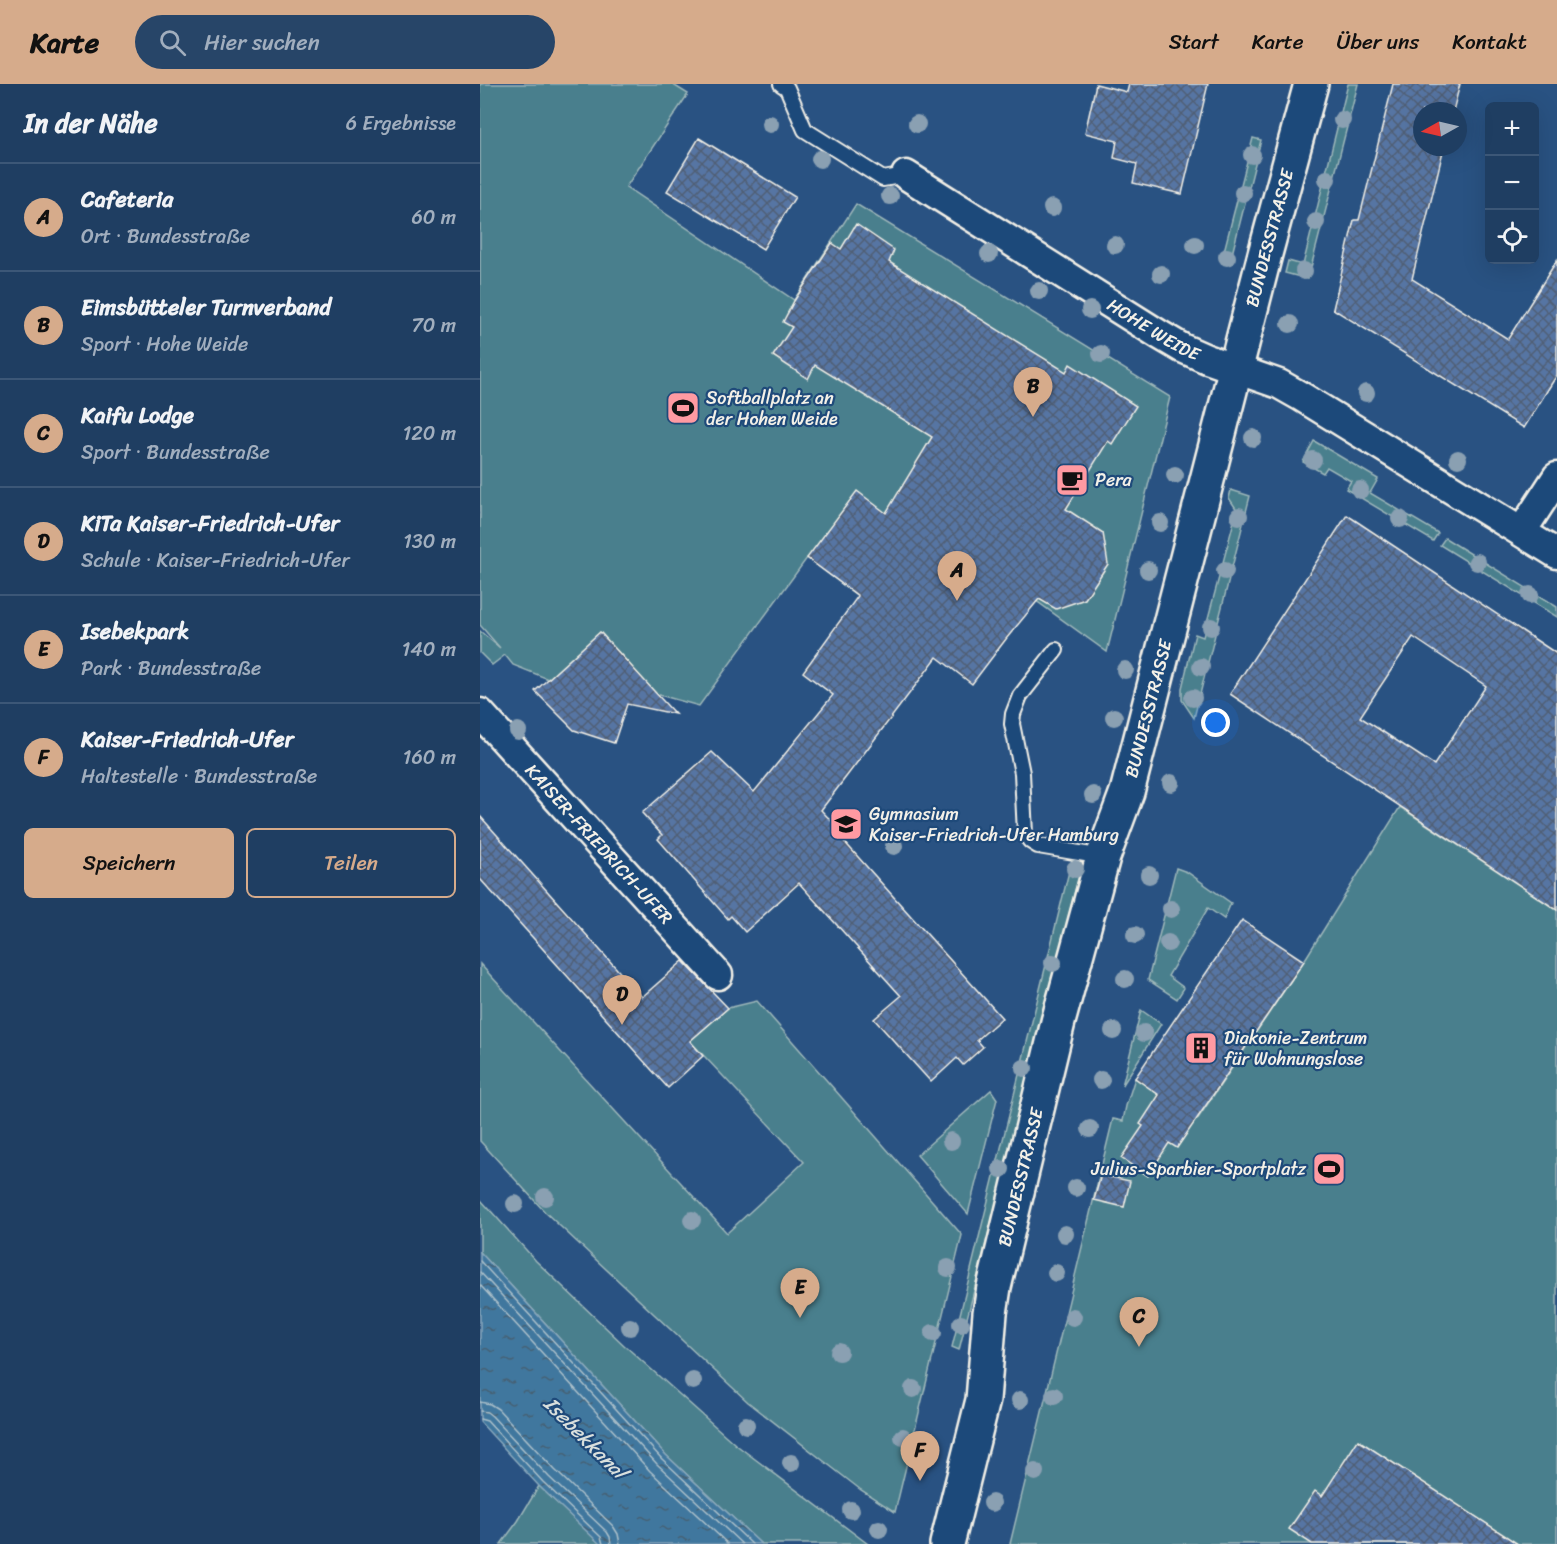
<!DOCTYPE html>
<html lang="de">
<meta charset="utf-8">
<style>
:root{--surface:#1f3e62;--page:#274568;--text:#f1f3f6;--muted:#a1aebe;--line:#3c5777;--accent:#d6ab8b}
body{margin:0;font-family:Sriracha,sans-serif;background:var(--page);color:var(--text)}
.controls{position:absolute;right:18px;top:18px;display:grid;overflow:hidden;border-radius:9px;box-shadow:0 6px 24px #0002}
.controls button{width:54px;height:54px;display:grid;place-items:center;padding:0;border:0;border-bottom:2px solid var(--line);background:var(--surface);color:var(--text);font:30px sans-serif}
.compass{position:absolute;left:933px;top:18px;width:54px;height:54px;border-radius:50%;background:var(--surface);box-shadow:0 6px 24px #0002;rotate:262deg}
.you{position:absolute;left:736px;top:639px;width:21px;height:21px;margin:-15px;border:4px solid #fff;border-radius:50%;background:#1a73e8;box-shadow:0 0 0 9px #1a73e833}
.badge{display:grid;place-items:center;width:39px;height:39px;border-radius:50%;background:var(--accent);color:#111;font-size:20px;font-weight:700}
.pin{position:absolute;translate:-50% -50px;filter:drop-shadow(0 2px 3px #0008)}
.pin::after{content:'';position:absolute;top:32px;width:21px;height:18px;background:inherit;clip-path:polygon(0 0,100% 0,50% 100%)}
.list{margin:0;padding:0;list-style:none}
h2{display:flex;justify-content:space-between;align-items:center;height:78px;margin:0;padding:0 24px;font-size:26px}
h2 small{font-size:20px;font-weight:400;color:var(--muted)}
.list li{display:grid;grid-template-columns:39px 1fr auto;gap:18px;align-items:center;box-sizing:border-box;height:108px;padding:0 24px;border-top:2px solid var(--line)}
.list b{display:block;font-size:22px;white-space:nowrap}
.list p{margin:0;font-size:20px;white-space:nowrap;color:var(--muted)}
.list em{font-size:20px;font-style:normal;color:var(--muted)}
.actions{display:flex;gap:12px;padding:18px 24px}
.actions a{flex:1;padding:14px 0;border:2px solid var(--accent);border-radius:9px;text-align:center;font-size:21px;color:var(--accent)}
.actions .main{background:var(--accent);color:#111}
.icon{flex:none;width:33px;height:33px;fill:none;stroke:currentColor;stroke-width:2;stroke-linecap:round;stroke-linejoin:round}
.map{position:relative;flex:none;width:1077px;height:1460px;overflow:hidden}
header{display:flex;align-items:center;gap:36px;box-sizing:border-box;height:84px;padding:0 30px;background:var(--accent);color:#111}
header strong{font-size:28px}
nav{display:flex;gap:33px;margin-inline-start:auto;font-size:21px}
.search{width:420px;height:54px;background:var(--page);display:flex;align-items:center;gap:15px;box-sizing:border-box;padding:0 21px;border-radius:33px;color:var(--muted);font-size:22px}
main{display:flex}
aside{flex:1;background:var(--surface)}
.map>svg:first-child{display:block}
.green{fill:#4a7f8d;stroke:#9fb8ba;stroke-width:1.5}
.water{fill:url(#water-ripples);stroke:#89a8bc;stroke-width:1.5}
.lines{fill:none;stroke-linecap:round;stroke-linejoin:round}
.shore{stroke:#acc0ca;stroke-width:1.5}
.building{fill:url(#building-cross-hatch);stroke:#f4f1e8;stroke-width:1.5;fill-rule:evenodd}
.lane-casing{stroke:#f4f1e8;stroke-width:18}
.street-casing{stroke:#f4f1e8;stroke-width:33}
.secondary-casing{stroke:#f4f1e8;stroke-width:38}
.lane{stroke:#1f4a7a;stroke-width:14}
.street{stroke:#1f4a7a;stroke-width:28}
.secondary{stroke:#1f4a7a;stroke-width:33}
.tree{fill:#8aa0b2}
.labels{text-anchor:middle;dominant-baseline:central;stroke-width:4.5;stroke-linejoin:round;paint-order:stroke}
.street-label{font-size:18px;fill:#f4f1e8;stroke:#1f4a7a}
.poi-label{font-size:18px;fill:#f4f1e8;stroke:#1f4a7a;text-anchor:start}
.water-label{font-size:20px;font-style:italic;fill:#d9dfdd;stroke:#1f4a7a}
</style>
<header>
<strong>Karte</strong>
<div class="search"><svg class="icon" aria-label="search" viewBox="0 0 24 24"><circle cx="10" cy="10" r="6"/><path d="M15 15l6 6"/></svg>Hier suchen</div>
<nav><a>Start</a><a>Karte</a><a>Über uns</a><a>Kontakt</a></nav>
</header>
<main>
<aside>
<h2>In der Nähe<small>6 Ergebnisse</small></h2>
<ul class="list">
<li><span class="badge">A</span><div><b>Cafeteria</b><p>Ort · Bundesstraße</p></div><em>60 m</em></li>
<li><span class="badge">B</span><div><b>Eimsbütteler Turnverband</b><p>Sport · Hohe Weide</p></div><em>70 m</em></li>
<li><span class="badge">C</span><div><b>Kaifu Lodge</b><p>Sport · Bundesstraße</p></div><em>120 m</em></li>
<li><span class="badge">D</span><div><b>KiTa Kaiser-Friedrich-Ufer</b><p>Schule · Kaiser-Friedrich-Ufer</p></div><em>130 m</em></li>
<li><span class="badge">E</span><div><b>Isebekpark</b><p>Park · Bundesstraße</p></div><em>140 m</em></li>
<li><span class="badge">F</span><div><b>Kaiser-Friedrich-Ufer</b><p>Haltestelle · Bundesstraße</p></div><em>160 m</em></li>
</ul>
<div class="actions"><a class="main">Speichern</a><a>Teilen</a></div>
</aside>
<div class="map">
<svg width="1077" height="1460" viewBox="0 0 1077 1460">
<defs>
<pattern id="water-ripples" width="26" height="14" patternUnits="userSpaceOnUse" patternTransform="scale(1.5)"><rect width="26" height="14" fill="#41779e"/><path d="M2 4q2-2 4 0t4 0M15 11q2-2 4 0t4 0" fill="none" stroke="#456072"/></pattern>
<pattern id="building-cross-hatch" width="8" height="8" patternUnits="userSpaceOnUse" patternTransform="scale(1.5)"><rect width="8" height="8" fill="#5775a3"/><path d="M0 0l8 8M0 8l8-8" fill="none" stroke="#505e74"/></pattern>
</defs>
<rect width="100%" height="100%" fill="#295282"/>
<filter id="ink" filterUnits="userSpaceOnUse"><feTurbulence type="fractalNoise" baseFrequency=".0167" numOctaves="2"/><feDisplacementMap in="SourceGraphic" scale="12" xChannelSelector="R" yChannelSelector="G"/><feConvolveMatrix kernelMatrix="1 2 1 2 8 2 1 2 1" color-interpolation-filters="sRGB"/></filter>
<g filter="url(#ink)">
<path class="green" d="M0,0H192L208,10L146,103L314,216L376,120L690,313L627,568L483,464L422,545L327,474L219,622L176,610L120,548L68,595L33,581L25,571L12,581L0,569V547L20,564L0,541Z
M868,0H878L828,195L805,189L808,177L823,181Z
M773,54L781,56L751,174L743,171Z
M834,357L898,395L890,409L958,449L953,457L866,405L871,397L847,383L843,389L823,378Z
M751,406L770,412L714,634L702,616V604L715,550L723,553L757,426L749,414Z
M965,454L1077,523V533L960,461Z
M920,723L1077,826V1460H530L633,1035L643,1037L646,1022L655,994L717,1036L824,877Z
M592,775L602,779L479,1266L472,1263Z
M696,784L707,788L751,819L744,835L728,824L688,892L704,904L697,915L668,896Z
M0,880L247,1149L324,1078L210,957L248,924L277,917L482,1151L415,1428L381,1406L268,1318L65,1128L0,1057Z
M661,926L681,940L642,1002Z
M511,1006L517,1015L488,1130L437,1071Z
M0,1115L56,1177L144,1261L255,1360L388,1460H281L186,1371L0,1168Z
M59,1402L121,1460H21L38,1437Z"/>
<path class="water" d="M0,1168L186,1371L281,1460H120L59,1402L0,1338Z"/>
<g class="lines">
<path class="shore" d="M0,1177L182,1375L272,1460
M0,1188L177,1380L262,1460
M0,1201L170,1387L248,1460
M0,1318L10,1320L18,1325L75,1386L133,1442L138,1450L140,1460
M0,1327L7,1328L12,1332L69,1393L127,1448L130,1453L131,1460
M0,1335L7,1337L63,1398L121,1453L123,1460"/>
</g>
<path class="building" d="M616,0L647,8L649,0H728L702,110L653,99L657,80L634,74L637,57L605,49Z
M913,0H980L973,27H942V63H964L932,195L1028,255L1077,176V291L1044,344L853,225L874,136H879Z
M219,54L315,113L283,165L187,107Z
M376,140L414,166L409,178L586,288L590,280L656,322L632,360L628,357L586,425L623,449L628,480L605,515L576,525L559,515L526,555L492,600L457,573L341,726L356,742L353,745L522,934L497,956L503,963L483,981L477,974L451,998L394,935L421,912L319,799L265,848L251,832L248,835L178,755L182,751L162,729L232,668L274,708L353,611L323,588L378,512L327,474L377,407L406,429L452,353L335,281L328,295L293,272L312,243L303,238L314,217L352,159L361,165Z
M867,431L1077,570V826L750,610ZM933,553L1006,602L954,681L880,633Z
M120,548L195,630L147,620L134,659L94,646L55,607Z
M0,732L162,913L203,877L248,924L210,957L223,972L188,1004L0,795Z
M762,836L824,877L697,1064L689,1059L668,1092L641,1074L663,1042L660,1040L679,1011L655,994Z
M621,1091L650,1097L644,1123L614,1116Z
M878,1356L1038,1460H832L809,1445L835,1407L842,1412Z"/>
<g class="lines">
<g class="lane-casing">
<path id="lane" d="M301,0L307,4L325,46L403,95L426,91
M576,566L540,612L533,630L532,640L542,689L545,750L550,757L558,762L623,773"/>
</g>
<g class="street-casing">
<g id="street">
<path id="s1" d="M426,91L680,251L702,264L727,275L799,300L822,313L1077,470"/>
<path d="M1042,447L1077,393"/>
<path id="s2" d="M0,629L238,891"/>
</g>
</g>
<g class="secondary-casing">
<g id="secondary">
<path id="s3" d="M467,1460L503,1316L510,1229L514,1203L578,938L623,773L647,708L785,170L831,0"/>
</g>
</g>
<use href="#lane" class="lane"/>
<use href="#street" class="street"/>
<use href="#secondary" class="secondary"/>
</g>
<g class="tree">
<circle cx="862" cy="36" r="9"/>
<circle cx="290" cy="40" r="9"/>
<circle cx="437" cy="40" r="9"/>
<circle cx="772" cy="71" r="9"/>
<circle cx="340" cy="75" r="9"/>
<circle cx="847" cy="95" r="9"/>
<circle cx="763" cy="109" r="9"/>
<circle cx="410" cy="112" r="9"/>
<circle cx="572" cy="124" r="9"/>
<circle cx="836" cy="138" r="9"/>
<circle cx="635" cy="161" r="9"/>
<circle cx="715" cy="161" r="9"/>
<circle cx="509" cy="170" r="9"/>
<circle cx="747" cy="173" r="9"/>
<circle cx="824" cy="187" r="9"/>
<circle cx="681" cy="190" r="9"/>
<circle cx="559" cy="207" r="9"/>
<circle cx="610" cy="226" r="9"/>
<circle cx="810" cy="240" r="9"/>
<circle cx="621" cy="270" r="9"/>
<circle cx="886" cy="309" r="9"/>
<circle cx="773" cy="354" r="9"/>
<circle cx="978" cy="375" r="9"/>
<circle cx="833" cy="376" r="9"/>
<circle cx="695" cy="391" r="9"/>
<circle cx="880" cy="406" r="9"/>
<circle cx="759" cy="432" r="9"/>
<circle cx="920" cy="435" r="9"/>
<circle cx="680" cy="439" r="9"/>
<circle cx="997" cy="478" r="9"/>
<circle cx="668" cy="486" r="9"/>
<circle cx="745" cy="487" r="9"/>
<circle cx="1050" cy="511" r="9"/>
<circle cx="731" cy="543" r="9"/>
<circle cx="721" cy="583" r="9"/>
<circle cx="645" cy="586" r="9"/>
<circle cx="713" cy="614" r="9"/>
<circle cx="634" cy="633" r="9"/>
<circle cx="38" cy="647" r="9"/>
<circle cx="691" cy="699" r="9"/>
<circle cx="613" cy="711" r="9"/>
<circle cx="414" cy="762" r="9"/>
<circle cx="595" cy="785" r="9"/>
<circle cx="669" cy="791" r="9"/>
<circle cx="691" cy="825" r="9"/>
<circle cx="655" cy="851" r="9"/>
<circle cx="688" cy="859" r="9"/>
<circle cx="573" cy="879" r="9"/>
<circle cx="645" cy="895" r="9"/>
<circle cx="633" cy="947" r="9"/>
<circle cx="664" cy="949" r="9"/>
<circle cx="544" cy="984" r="9"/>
<circle cx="621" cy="996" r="9"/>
<circle cx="610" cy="1045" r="9"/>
<circle cx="471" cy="1057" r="9"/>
<circle cx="521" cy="1085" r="9"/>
<circle cx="596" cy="1104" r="9"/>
<circle cx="65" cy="1113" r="9"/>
<circle cx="35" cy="1120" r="9"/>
<circle cx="212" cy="1136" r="9"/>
<circle cx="585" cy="1150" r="9"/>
<circle cx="468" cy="1184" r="9"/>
<circle cx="576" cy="1189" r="9"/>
<circle cx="593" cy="1233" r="9"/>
<circle cx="481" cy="1240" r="9"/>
<circle cx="150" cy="1243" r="9"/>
<circle cx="453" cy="1249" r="9"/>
<circle cx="359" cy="1268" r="9"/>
<circle cx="213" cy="1297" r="9"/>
<circle cx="433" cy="1305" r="9"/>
<circle cx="574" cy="1312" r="9"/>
<circle cx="540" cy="1316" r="9"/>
<circle cx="266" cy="1341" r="9"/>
<circle cx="423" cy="1353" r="9"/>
<circle cx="311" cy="1379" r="9"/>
<circle cx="555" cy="1388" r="9"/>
<circle cx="512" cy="1419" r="9"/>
<circle cx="371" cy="1426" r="9"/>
<circle cx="399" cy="1445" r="9"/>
</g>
</g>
<defs>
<g id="stadium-square" transform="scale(1.725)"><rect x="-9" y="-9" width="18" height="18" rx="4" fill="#ff9aa2" stroke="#1f4a7a"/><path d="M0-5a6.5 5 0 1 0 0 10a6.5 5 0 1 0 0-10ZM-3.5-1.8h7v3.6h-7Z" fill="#111"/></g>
<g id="cafe-square" transform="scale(1.725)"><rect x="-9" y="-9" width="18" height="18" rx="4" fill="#ff9aa2" stroke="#1f4a7a"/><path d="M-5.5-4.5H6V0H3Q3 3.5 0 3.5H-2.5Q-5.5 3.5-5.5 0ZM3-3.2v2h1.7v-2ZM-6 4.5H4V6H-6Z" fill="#111"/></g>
<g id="school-square" transform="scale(1.725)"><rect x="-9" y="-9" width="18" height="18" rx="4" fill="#ff9aa2" stroke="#1f4a7a"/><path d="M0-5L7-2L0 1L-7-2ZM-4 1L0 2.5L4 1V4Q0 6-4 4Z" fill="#111"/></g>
<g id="building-square" transform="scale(1.725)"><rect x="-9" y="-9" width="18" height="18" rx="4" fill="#ff9aa2" stroke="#1f4a7a"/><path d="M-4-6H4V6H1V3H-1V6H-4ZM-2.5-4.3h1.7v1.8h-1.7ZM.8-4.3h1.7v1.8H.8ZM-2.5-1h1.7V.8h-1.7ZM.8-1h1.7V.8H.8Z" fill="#111"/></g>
</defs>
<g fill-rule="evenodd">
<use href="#stadium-square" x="203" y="324"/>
<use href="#cafe-square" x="592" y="396"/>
<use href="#school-square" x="366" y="740"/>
<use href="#building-square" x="721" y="964"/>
<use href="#stadium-square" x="849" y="1085"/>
</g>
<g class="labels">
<g class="street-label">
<text stroke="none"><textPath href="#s3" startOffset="1347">BUNDESSTRASSE</textPath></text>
<text stroke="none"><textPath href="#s1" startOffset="292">HOHE WEIDE</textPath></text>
<text stroke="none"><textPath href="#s3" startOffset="861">BUNDESSTRASSE</textPath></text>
<text stroke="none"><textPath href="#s2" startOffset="177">KAISER-FRIEDRICH-UFER</textPath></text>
<text stroke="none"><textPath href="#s3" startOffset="375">BUNDESSTRASSE</textPath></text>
</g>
<g class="poi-label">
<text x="226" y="314">Softballplatz an<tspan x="226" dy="21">der Hohen Weide</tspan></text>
<text x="615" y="396">Pera</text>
<text x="389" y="730">Gymnasium<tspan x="389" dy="21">Kaiser-Friedrich-Ufer Hamburg</tspan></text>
<text x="744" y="954">Diakonie-Zentrum<tspan x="744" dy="21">für Wohnungslose</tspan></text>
<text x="826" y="1085" text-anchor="end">Julius-Sparbier-Sportplatz</text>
</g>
<g class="water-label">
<text transform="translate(105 1354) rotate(45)">Isebekkanal</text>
</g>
</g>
</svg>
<div class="controls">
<button>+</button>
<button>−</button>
<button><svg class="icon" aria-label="locate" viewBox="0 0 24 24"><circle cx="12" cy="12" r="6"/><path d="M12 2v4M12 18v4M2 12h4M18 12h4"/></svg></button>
</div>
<svg class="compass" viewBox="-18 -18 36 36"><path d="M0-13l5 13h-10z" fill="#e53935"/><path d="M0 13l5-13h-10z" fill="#a1aebe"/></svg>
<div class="you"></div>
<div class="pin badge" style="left:477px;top:517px">A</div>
<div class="pin badge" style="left:553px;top:333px">B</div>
<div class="pin badge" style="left:659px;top:1263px">C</div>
<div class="pin badge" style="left:142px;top:941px">D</div>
<div class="pin badge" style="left:320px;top:1234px">E</div>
<div class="pin badge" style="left:440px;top:1397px">F</div>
</div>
</main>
